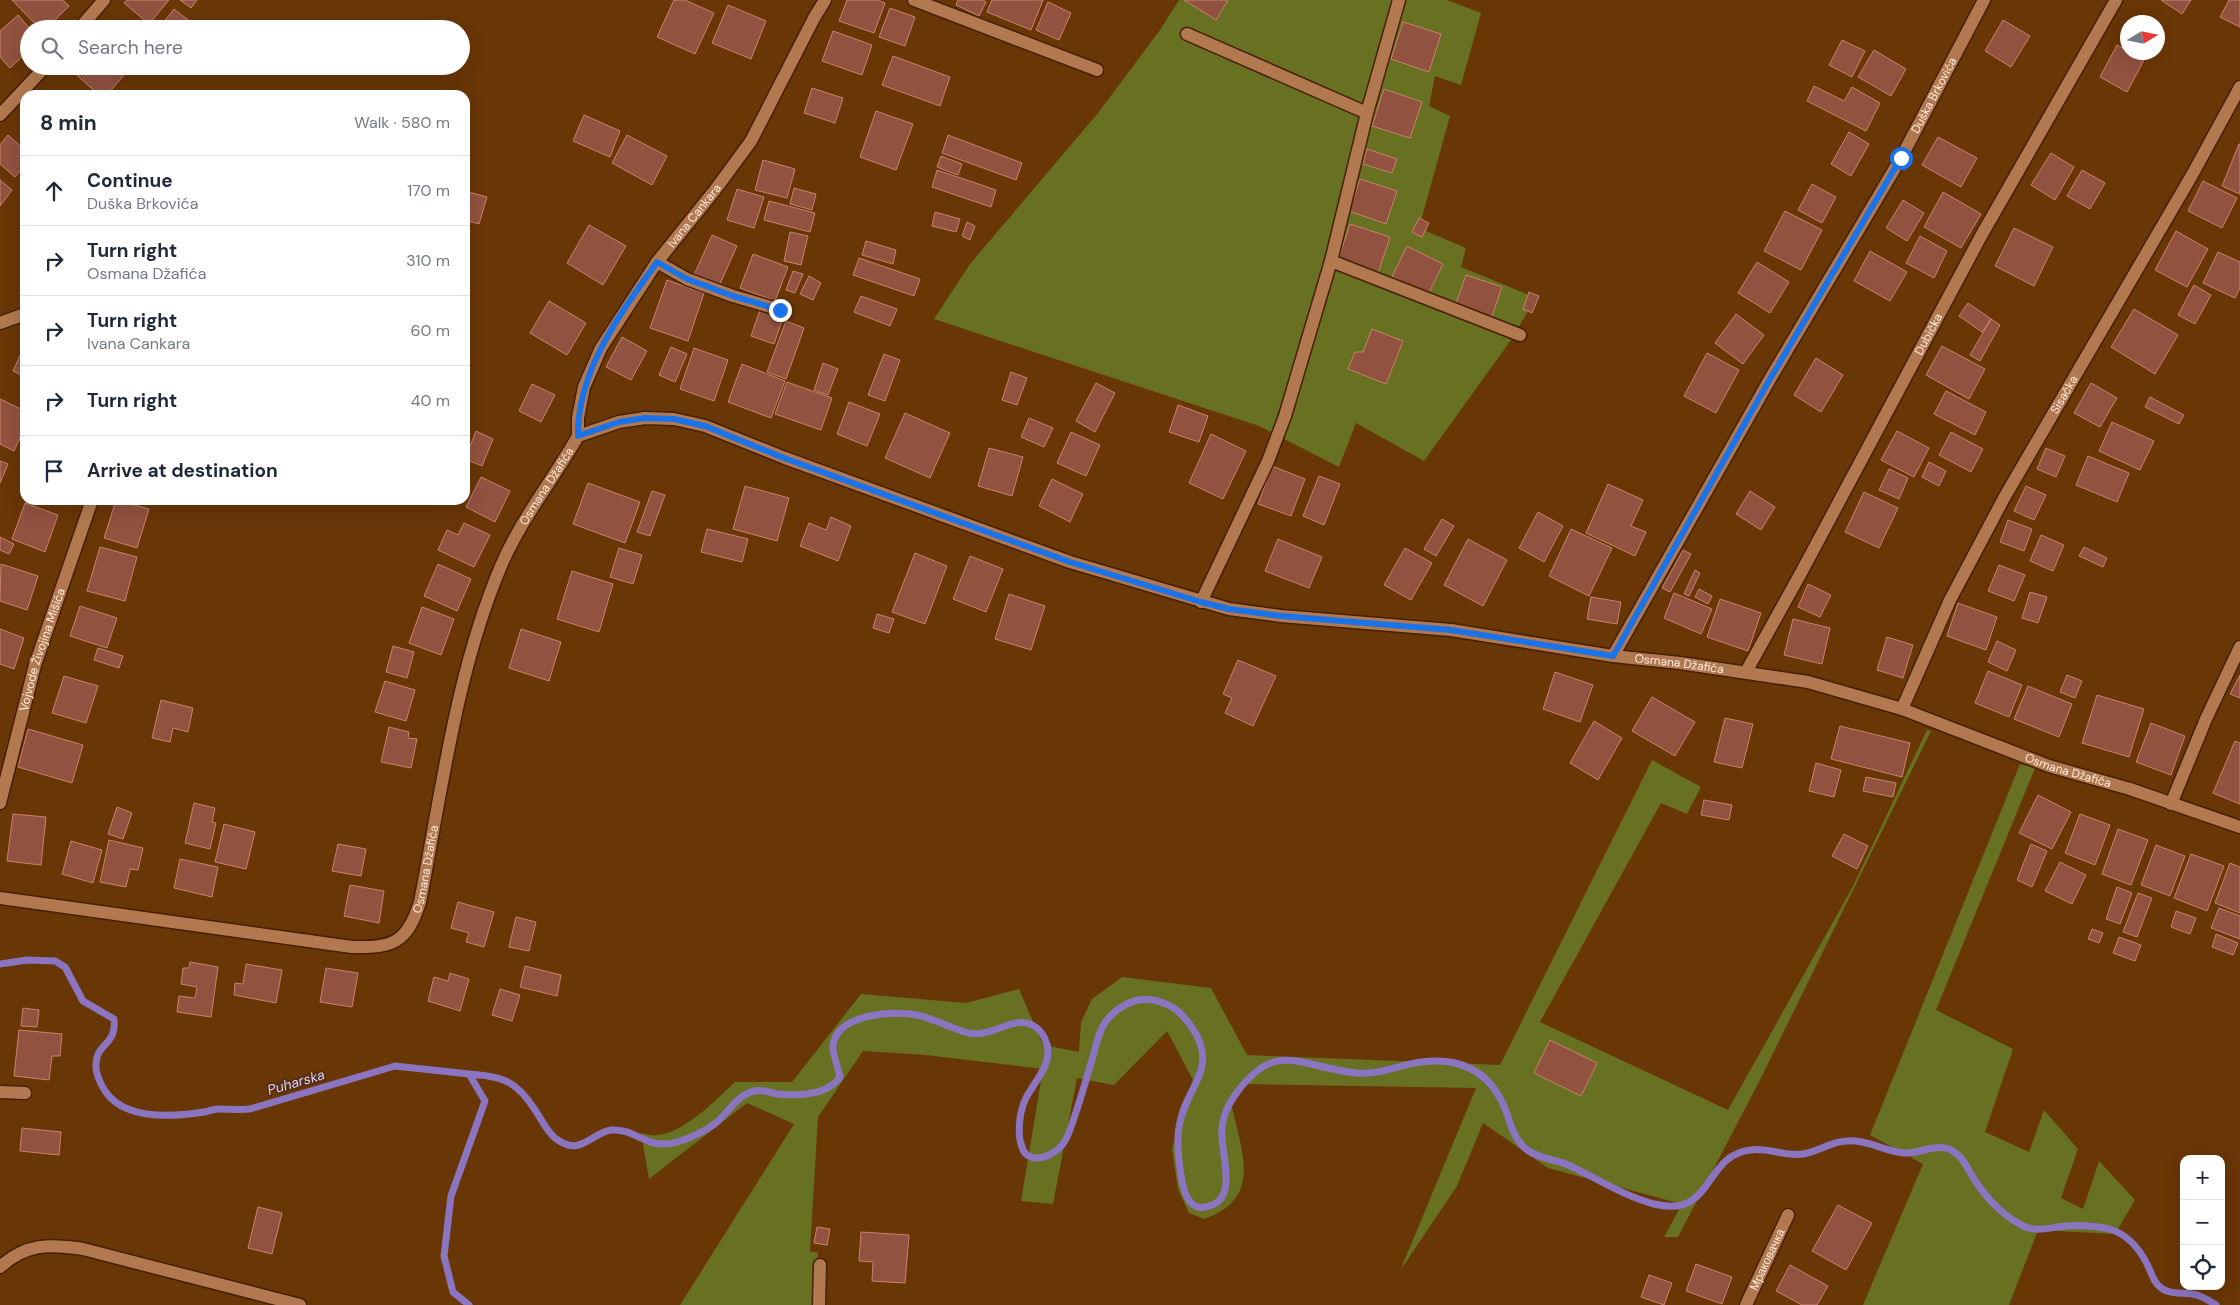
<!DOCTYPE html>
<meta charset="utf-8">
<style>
:root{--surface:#fff;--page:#f2f2f3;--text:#1f2937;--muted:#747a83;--line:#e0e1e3}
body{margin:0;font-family:"DM Sans",sans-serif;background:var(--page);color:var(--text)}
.controls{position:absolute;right:15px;bottom:15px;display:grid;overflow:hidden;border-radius:10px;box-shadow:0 5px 20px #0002}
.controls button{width:45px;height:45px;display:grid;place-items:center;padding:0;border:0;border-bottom:1px solid var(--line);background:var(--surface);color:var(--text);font:25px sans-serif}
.compass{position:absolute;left:2120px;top:15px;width:45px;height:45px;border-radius:50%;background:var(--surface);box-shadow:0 5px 20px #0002;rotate:80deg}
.stop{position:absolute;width:15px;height:15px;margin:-11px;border:4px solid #1a73e8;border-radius:50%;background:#fff}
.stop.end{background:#1a73e8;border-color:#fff;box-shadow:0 1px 5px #0008}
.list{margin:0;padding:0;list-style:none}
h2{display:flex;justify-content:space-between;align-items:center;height:65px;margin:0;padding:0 20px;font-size:21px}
h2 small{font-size:16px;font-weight:400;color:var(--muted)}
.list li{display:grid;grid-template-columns:32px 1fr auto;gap:15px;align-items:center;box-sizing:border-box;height:70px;padding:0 20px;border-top:1px solid var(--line)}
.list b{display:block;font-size:19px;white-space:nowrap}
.list p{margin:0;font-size:16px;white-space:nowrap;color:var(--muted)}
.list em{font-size:16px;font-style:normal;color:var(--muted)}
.icon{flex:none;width:28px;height:28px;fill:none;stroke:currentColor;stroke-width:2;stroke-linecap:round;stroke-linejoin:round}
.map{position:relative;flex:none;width:2240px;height:1305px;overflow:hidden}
.search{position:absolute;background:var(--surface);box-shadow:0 5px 20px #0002;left:20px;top:20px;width:450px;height:55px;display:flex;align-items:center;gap:12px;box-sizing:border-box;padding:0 18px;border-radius:28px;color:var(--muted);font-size:19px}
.panel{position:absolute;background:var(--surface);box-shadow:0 5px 20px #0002;left:20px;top:90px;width:450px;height:415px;border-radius:15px}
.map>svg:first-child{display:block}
.green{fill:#677121}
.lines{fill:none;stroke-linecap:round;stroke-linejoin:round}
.stream{stroke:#8b74c0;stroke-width:7}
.building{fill:#925240;stroke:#c8836f}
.minor-casing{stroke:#462000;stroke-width:15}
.minor{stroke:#b27950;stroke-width:12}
.route{stroke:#1a73e8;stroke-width:6}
.labels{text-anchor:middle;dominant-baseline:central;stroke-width:4;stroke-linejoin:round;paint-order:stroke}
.street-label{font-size:12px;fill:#feebde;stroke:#572f0f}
.water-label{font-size:14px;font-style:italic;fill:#dad0f9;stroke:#572f0f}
</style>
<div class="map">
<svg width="2240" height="1305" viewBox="0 0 2240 1305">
<rect width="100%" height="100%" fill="#693606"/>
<path class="green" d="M1179,0H1447L1481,13L1461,85L1435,76L1429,106L1450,116L1419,228L1466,248L1461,267L1536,298L1511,340L1424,461L1356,423L1339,467L1259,426L934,319L970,264L1098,113L1160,30Z
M1927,730L1931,731L1762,1076L1678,1237H1664L1682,1204L1548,1168L1483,1123L1457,1186L1400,1271L1476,1088L1243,1084L1231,1103C1241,1150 1264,1199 1204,1219L1189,1213L1178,1189L1172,1149L1193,1080L1167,1031L1114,1085L1077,1078L1053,1204L1021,1201L1043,1069L926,1055L863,1051L818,1117L810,1251L818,1253L813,1305H680L794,1124L747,1103L649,1179L641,1133C646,1134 652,1136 657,1135C684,1133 716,1100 735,1082H792L861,994L966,1003L1019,989L1043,1045L1079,1052L1081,1022L1092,999L1122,977L1211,988L1247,1055L1500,1065L1652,760L1701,787L1687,814L1661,803L1540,1022L1728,1110L1852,888Z
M2020,764L2035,768L1936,1010L2013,1049L1985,1132L2029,1152L2044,1110L2078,1149L2061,1198L2083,1209L2099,1161L2135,1200L2115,1234L2038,1230L2009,1305H1863L1923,1164L1870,1135Z"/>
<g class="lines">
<path class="stream" d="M0,964L27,960L55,961L65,967L83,1001L114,1019C117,1045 97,1043 96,1063C95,1073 100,1083 105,1091C125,1121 173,1117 204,1112C209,1111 214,1109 219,1109C230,1109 239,1110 250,1109L395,1066L469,1074L485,1101L451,1196L444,1256L453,1292L469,1305
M469,1074C502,1076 517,1081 535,1110C542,1120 546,1130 555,1138C580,1158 591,1133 611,1130C636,1128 647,1151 677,1142C690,1138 706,1131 717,1122C730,1110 737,1095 755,1091C763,1089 769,1093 777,1094C798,1096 827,1096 840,1077C838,1067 832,1054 833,1045C837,1014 893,1010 917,1015C935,1019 950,1028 968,1033C991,1038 1010,1017 1030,1024C1038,1027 1042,1032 1045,1039C1056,1061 1035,1080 1026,1098C1020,1110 1018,1127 1020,1140C1022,1148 1023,1154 1031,1157C1038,1160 1045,1157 1051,1154C1066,1146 1069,1133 1074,1118C1081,1098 1087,1077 1093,1056C1096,1046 1098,1035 1103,1026C1108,1017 1117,1009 1127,1004C1141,997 1154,998 1168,1005C1178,1009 1185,1018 1191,1026C1221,1069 1185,1086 1179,1127C1176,1144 1179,1164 1182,1181C1184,1190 1187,1204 1198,1207C1202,1208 1206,1207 1209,1206C1240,1198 1219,1150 1222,1128C1223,1117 1227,1107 1233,1098C1275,1036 1301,1068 1357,1073C1379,1075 1399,1065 1421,1062C1462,1057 1491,1072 1506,1111C1511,1125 1514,1139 1526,1149C1537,1158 1553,1159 1566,1164C1595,1177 1623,1196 1654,1204C1714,1219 1703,1156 1750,1150C1768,1147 1785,1157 1803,1154C1821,1151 1834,1139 1855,1141C1873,1142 1888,1153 1907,1153C1925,1152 1943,1140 1958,1155C1966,1162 1970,1174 1976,1182C1987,1199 2005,1217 2023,1226C2038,1233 2051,1227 2066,1226C2079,1225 2096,1226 2109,1229C2127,1234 2139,1248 2147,1264C2150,1269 2153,1280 2157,1284C2168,1297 2182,1291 2197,1295C2203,1297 2210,1301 2216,1305"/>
</g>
<path class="building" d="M12,0H63L69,6L46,29H40Z
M127,0H169L149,24L124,3Z
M180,0H197L191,8Z
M674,0H685L714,13L695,54L657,37Z
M847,0H877L885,3L874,33L839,21Z
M958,0H983L986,2L979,16L956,5Z
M992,0H1043L1031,30L987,12Z
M1184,0H1228L1216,20Z
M2161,0H2191L2182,14Z
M2229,0H2240V27L2220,17Z
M1048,2L1071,13L1059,40L1036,30Z
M728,5L766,21L751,59L712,43Z
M890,8L915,17L905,46L879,37Z
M174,9L192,23L188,29H158Z
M18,15L30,29H29V50L10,68L0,57V31Z
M2003,20L2030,36L2011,67L1985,51Z
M1403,22L1441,34L1429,72L1391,59Z
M833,31L872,45L862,75L822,61Z
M1842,40L1865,51L1852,77L1829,65Z
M2117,45L2144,60L2127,92L2100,77Z
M1874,50L1906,69L1891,96L1858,77Z
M893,56L950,77L940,106L882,85Z
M77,66H114L124,75L107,95H99L72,71Z
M1814,86L1844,101L1852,87L1880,103L1866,131L1807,101Z
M812,88L843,98L835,123L804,113Z
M1384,89L1422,102L1410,138L1372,126Z
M876,111L913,124L896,170L860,157Z
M584,115L620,131L610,157L573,141Z
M1849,132L1869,144L1851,176L1831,164Z
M8,135L25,150V165L15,177L0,164V145Z
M627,135L667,156L652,185L612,163Z
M948,135L1022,163L1016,180L942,153Z
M1938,137L1977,158L1961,187L1922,165Z
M2239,144H2240V194L2222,186Z
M1367,149L1397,159L1392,173L1363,164Z
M2051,153L2074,167L2055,200L2031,185Z
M941,156L962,164L958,175L937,167Z
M763,160L795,169L787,198L755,190Z
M937,170L996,190L991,207L932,187Z
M2082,170L2105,183L2090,209L2067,196Z
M1360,179L1397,191L1386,224L1349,211Z
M0,180L12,190L0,206Z
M2203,181L2237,198L2222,228L2188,211Z
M1812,184L1836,197L1822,223L1798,210Z
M794,188L816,194L812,210L790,204Z
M737,189L764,197L754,228L727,220Z
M465,191L487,197L479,224L465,220Z
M1943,192L1981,214L1961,248L1924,227Z
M1903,200L1924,213L1907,241L1886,228Z
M769,201L815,213L810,232L764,220Z
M1785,211L1822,230L1801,270L1764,251Z
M935,212L960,219L956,232L932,226Z
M1419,218L1429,223L1422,237L1412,232Z
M967,222L975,226L970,240L962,236Z
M1350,224L1390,237L1378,273L1338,260Z
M589,225L626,246L603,285L567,263Z
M2014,228L2053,247L2034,286L1995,266Z
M2176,231L2208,249L2187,287L2155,270Z
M790,232L808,236L801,265L784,261Z
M712,235L737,246L719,286L694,275Z
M1920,236L1947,251L1934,278L1906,263Z
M866,241L896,250L893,264L862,255Z
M1407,246L1443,264L1428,295L1392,277Z
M1870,251L1907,272L1890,301L1854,281Z
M2218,252L2240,262V288L2235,298L2203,283Z
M753,254L788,267L775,301L740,288Z
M859,258L920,279L914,296L853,275Z
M1757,262L1789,282L1770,313L1738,293Z
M793,271L803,274L795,293L786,290Z
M1466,275L1502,287L1491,319L1455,306Z
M809,276L821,283L813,300L800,294Z
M667,280L704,293L688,341L650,328Z
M2194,285L2211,295L2195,324L2178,315Z
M1529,292L1539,296L1532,313L1523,309Z
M861,296L897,309L890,326L854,312Z
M549,301L586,323L567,355L530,333Z
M1968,303L1991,319L1982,332L1959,316Z
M2134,309L2178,335L2155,374L2111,347Z
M760,310L783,318L774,344L751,336Z
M1736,314L1764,335L1743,364L1715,343Z
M1991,319L2000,325L1980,361L1970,355Z
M786,321L804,328L786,379L767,372Z
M1372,329L1403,341L1386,384L1348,369L1355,352H1363Z
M622,337L647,351L631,380L606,367Z
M25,345V377L13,371Z
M1942,346L1985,369L1969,399L1926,375Z
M671,347L687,354L675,382L659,375Z
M694,348L728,360L714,401L680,389Z
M1707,353L1739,370L1716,413L1684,396Z
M884,354L900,360L885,401L868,395Z
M1816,358L1843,375L1821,412L1794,395Z
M823,363L838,369L828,395L814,390Z
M742,364L785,381L771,418L728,402Z
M1011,372L1027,378L1017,405L1002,400Z
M787,382L832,398L821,430L775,414Z
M1096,383L1115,393L1095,432L1076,421Z
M2091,383L2117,398L2100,427L2074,413Z
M532,384L555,395L541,422L519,411Z
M1946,391L1986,412L1975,435L1934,414Z
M2150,397L2184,415L2179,424L2145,407Z
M0,399L25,411V427L14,451L0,444Z
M849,402L880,414L867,446L837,434Z
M1178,405L1208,416L1199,442L1169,432Z
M905,413L950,433L930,478L885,458Z
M1029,418L1053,428L1044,447L1021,437Z
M2112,422L2154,441L2140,470L2099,451Z
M476,431L493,439L482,466L465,459Z
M1897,431L1929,448L1914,477L1881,460Z
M1071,432L1100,445L1086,476L1057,463Z
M1951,432L1983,449L1971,472L1939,455Z
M1211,434L1246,451L1223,499L1189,483Z
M989,448L1023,457L1012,496L978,486Z
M2046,448L2065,456L2056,477L2037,469Z
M2088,456L2129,473L2117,502L2076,485Z
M0,461L8,464L0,483Z
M1929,462L1946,471L1939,486L1922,477Z
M1272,466L1305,479L1291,516L1258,504Z
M1889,469L1908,478L1899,499L1879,490Z
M1319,476L1340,484L1324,525L1303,516Z
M481,477L510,491L495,522L466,507Z
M1052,479L1083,494L1070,522L1039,506Z
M588,483L640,502L625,543L573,524Z
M1608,484L1643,500L1631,526L1646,532L1635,556L1586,533Z
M745,486L789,498L777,541L733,529Z
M2026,486L2046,495L2034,520L2014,511Z
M652,491L665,495L650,536L637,532Z
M1750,491L1775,507L1761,530L1736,514Z
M1864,492L1898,508L1879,548L1845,532Z
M116,500L149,509L137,548L104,538Z
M25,503L58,515L45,552L12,539Z
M1538,512L1563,526L1544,562L1519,548Z
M831,517L851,526L838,561L800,546L809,523L826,530Z
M1442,519L1454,526L1436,556L1424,549Z
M2008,520L2032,529L2024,551L2000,542Z
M464,523L490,535L474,567L438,550L447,530L458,535Z
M707,529L748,539L742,562L701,552Z
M1571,529L1612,548L1589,596L1549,576Z
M2041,535L2064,545L2053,571L2030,561Z
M0,537L14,544L9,554L0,550Z
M1278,539L1322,557L1309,588L1265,571Z
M1468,539L1507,560L1483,606L1444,585Z
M100,547L137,557L125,601L87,591Z
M2084,547L2107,558L2103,567L2079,556Z
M619,548L642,555L633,584L610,577Z
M1405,548L1432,563L1411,600L1384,585Z
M1683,550L1691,554L1670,592L1662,588Z
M915,553L947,566L925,624L892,612Z
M970,556L1003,569L986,612L953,599Z
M1,564L38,576L27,610L0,601Z
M438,564L471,579L457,611L424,596Z
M1999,565L2025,575L2014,601L1988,591Z
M1695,570L1700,573L1689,596L1684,594Z
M572,571L613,584L599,632L557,619Z
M1808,584L1831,595L1820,617L1798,607Z
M1699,589L1712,596L1708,604L1695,597Z
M2030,592L2047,597L2038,623L2022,618Z
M1674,593L1712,609L1701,634L1664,618Z
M1009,594L1045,606L1031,650L995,639Z
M1591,597L1621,602L1617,624L1587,619Z
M1720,599L1761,613L1748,651L1707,637Z
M1958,603L1997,617L1986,650L1947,636Z
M80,606L117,618L107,648L70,636Z
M422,607L454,619L441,655L409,643Z
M877,614L894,619L889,633L873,628Z
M1793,619L1830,628L1822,664L1784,655Z
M0,629L24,638L14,669L0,664Z
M521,629L561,642L549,681L509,668Z
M1887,637L1913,645L1903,678L1877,670Z
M1997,641L2016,650L2007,671L1988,662Z
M393,646L414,652L407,678L386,672Z
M98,648L123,656L119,668L94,660Z
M1238,660L1276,676L1253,726L1225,713L1232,698L1223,694Z
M1988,671L2022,685L2009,717L1975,703Z
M1555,672L1593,685L1580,722L1543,709Z
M2067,675L2082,681L2075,698L2060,692Z
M2240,675V698L2230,694Z
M64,676L98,686L86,723L52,713Z
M385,681L415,690L406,721L375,712Z
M2028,686L2072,704L2059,737L2014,719Z
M2097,695L2144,709L2129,757L2082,743Z
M1652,697L1695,722L1675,756L1632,731Z
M161,700L193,708L188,732L173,728L170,742L152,738Z
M1725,718L1753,724L1742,768L1714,762Z
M1594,721L1622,738L1598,780L1570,763Z
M2151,723L2185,736L2171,775L2136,762Z
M1840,726L1910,743L1902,777L1831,759Z
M389,727L409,732L408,738L417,739L411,768L381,762Z
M28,729L83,745L72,783L18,767Z
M2235,741L2240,743V804L2213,793Z
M1816,763L1841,770L1834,797L1809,791Z
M1866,777L1896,783L1893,797L1863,791Z
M2038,795L2071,812L2052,849L2019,833Z
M1704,800L1732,805L1729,820L1701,815Z
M194,803L215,808L212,822L216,823L210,849L185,843Z
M117,807L132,813L123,839L108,834Z
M13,814L46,817L41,865L7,861Z
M2080,814L2110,825L2095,865L2065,853Z
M224,824L255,832L246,869L215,862Z
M2118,829L2148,840L2131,885L2102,874Z
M1844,834L1868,846L1857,869L1832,856Z
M109,840L143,848L138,870L130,869L126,887L100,882Z
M71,841L102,850L93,883L62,874Z
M338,844L366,849L361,876L332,871Z
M2031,844L2047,851L2032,887L2017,880Z
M2156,845L2185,856L2170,896L2141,885Z
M2191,854L2224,866L2207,911L2174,898Z
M180,859L218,867L212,897L174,888Z
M2060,862L2086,875L2072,904L2045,891Z
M2230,863L2240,867V913L2215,903Z
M350,885L384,891L379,923L344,916Z
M2117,887L2132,893L2120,924L2106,919Z
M2138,893L2152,898L2137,937L2123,932Z
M458,902L494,912L484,947L466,942L469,933L451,928Z
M2219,908L2240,916V939L2211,928Z
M2176,911L2196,918L2190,934L2171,927Z
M516,917L536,922L529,951L509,947Z
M2092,929L2103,933L2099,943L2088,939Z
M2216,934L2238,943L2233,955L2212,947Z
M2119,937L2141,945L2135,961L2113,953Z
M190,962L218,967L211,1017L177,1012L179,996L195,998L197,987L181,984L183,968H189Z
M246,964L282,970L276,1003L234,995L235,983L243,984Z
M525,966L561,975L557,996L520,987Z
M326,968L358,973L352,1007L320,1002Z
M450,973L469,979L460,1011L428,1001L434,977L448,981Z
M500,989L520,995L512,1021L492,1015Z
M23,1008L39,1010L37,1027L21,1026Z
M19,1030L62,1034L60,1056H52L49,1080L14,1076Z
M1550,1040L1597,1063L1581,1096L1534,1073Z
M22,1128L61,1132L59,1155L20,1151Z
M1838,1205L1872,1223L1846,1270L1812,1251Z
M258,1207L282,1213L272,1254L248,1248Z
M817,1227L830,1229L827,1245L814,1243Z
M861,1232L909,1235L905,1283L872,1281L873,1262L859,1261Z
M1696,1264L1732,1277L1722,1304L1686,1291Z
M1790,1265L1828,1286L1817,1305H1802L1776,1291Z
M1649,1275L1672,1283L1664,1305L1641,1297Z"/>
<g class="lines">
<g class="minor-casing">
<g id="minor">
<path d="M914,0L1097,70"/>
<path d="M79,29L104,0"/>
<path d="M1187,34L1367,113"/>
<path d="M0,115L46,66"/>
<path d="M1331,261L1520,335"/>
<path d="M657,262L687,279L733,296L781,310"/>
<path d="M0,323L25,314"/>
<path id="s1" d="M578,436V418L584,387L601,348L657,262L715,190L751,141L814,18L825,0"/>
<path d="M1201,602L1268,461L1285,416L1331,261L1367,113L1399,0"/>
<path id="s2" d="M1613,656L1770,379L1901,158L1984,0"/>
<path id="s3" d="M1746,672L1802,571L1981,236L2116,0"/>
<path id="s4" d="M1902,709L1950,600L2004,498L2192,175L2240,87"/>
<path id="s5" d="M0,803L35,665L92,500"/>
<path d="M2171,804L2206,719L2240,647"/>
<path id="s6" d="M0,898L352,947C393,948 407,943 420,902C442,790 456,672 501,566C521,519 553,480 578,436L619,422L645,418L674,419L705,426L785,458L1070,562L1229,609L1281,616L1451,630L1613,656L1680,663L1808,682L1902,709L2049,766L2130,789L2240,827"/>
<path d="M0,1092L25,1093"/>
<path d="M0,1267C26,1243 50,1244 83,1249L300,1305"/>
<path d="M819,1305L820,1265"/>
<path id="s7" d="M1746,1305L1788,1215"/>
</g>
</g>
<use href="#minor" class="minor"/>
</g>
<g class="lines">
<path class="route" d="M780,310L733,296L687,279L657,262C621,313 577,370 578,436L619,422L645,418L674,419L705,426L784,458L1070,562L1201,602L1229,609L1281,616L1451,630L1613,656L1770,379L1901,158"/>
</g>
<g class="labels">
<g class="street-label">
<text stroke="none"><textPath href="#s2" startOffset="646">Duška Brkovića</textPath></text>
<text stroke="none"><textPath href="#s1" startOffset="254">Ivana Cankara</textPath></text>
<text stroke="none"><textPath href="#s3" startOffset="384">Dubička</textPath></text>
<text stroke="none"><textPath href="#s4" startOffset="354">Sisačka</textPath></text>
<text stroke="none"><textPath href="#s6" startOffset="885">Osmana Džafića</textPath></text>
<text stroke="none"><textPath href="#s5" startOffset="159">Vojvode Živojina Mišića</textPath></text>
<text stroke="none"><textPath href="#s6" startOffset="2084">Osmana Džafića</textPath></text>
<text stroke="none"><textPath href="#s6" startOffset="2489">Osmana Džafića</textPath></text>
<text stroke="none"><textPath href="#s6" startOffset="480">Osmana Džafića</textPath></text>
<text stroke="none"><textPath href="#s7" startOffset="50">Мраковачка</textPath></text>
</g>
<g class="water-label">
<text transform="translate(296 1082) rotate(-16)">Puharska</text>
</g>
</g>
</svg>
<div class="controls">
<button>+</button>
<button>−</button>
<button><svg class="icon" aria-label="locate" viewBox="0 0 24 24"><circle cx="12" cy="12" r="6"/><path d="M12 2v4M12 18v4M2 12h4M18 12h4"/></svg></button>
</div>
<svg class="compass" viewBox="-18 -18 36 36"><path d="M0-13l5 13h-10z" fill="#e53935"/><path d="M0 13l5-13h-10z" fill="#747a83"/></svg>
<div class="stop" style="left:1901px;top:158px"></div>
<div class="stop end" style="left:780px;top:310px"></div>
<div class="search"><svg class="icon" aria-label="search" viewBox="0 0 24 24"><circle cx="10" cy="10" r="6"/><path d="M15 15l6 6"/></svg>Search here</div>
<section class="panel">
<h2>8 min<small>Walk · 580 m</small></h2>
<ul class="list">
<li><svg class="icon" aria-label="ahead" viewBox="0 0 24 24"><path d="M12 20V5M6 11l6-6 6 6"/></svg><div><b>Continue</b><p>Duška Brkovića</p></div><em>170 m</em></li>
<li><svg class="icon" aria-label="right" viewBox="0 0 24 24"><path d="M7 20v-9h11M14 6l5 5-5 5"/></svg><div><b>Turn right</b><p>Osmana Džafića</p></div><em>310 m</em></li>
<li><svg class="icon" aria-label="right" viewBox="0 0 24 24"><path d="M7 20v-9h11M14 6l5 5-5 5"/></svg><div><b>Turn right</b><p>Ivana Cankara</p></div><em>60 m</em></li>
<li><svg class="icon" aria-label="right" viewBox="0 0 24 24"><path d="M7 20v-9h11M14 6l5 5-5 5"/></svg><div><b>Turn right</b></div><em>40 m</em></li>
<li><svg class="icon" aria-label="arrive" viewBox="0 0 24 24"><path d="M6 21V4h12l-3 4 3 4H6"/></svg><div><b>Arrive at destination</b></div></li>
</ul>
</section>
</div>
